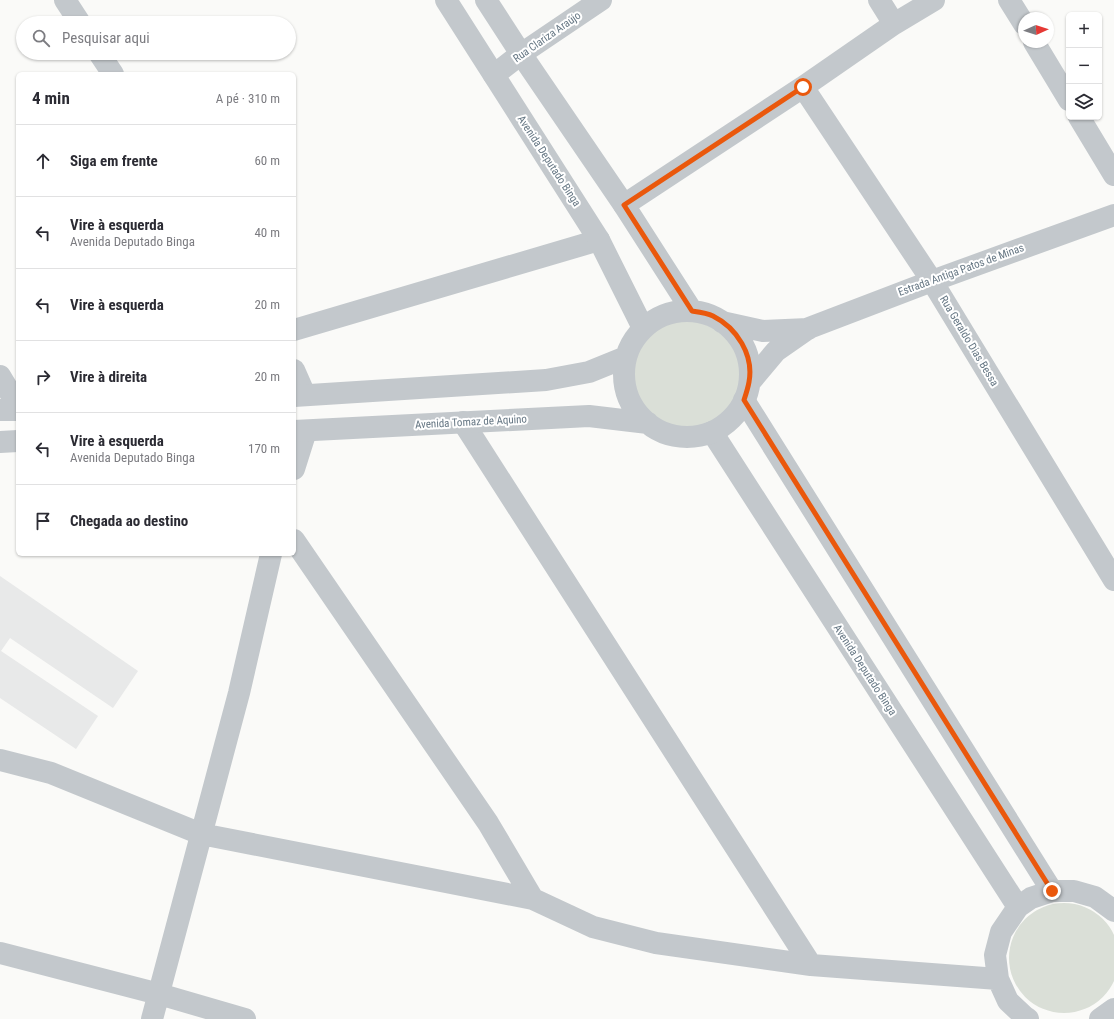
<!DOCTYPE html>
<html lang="pt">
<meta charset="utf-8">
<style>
:root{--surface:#fff;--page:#f2f2f3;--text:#2b2b33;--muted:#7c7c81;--line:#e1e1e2}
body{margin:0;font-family:"Roboto Condensed",sans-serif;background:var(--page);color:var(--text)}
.controls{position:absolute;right:12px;top:12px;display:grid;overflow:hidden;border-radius:6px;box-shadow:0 1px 3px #0004}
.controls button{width:36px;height:36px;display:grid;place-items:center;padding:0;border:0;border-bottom:1px solid var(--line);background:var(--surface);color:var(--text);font:20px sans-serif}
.compass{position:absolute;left:1018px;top:12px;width:36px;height:36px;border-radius:50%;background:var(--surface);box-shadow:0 1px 3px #0004;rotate:87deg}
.stop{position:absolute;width:12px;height:12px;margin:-9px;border:3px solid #ea580c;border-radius:50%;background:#fff}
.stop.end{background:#ea580c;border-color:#fff;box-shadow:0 1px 4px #0008}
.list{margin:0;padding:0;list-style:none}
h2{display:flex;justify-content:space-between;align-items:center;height:52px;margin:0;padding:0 16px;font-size:17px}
h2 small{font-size:13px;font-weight:400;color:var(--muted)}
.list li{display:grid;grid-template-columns:26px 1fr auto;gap:12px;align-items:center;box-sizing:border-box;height:72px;padding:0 16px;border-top:1px solid var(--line)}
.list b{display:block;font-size:15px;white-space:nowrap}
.list p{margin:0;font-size:13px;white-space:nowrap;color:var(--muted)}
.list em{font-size:13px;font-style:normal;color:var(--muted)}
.icon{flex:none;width:22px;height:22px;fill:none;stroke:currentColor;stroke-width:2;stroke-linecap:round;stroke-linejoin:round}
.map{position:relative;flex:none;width:1114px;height:1019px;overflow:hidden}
.search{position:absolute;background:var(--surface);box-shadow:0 1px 3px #0004;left:16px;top:16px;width:280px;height:44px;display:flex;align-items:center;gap:10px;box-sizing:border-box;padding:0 14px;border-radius:22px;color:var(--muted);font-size:15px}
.panel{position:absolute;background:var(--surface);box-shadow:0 1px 3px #0004;left:16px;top:72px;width:280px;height:484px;border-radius:6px}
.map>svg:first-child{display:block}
.built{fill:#e8e9e9}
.green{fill:#dadfd7}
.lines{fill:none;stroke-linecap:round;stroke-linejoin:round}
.minor{stroke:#c3c8cc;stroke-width:22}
.tertiary{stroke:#c3c8cc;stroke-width:22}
.route{stroke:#ea580c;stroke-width:5}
.labels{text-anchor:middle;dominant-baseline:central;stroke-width:4;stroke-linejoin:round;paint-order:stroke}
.street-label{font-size:11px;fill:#657683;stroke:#fff}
</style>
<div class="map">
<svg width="1114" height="1019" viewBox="0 0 1114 1019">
<rect width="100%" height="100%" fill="#fafaf8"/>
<path class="built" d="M0,576L138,671L113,708L10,638L1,651L98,716L76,749L0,698Z"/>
<path class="green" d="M631 376a55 55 0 1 1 110 0a55 55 0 1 1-110 0Z
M1009 958a55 55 0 1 1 110 0a55 55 0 1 1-110 0Z"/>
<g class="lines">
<path class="minor" d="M65,0L80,23
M879,0L894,24
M1009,0L1024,24
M1034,42L1069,100
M99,53L113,74
M494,75L521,54L601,0
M803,87L932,281L1114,580
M1079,117L1114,175
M624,205L803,87L894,24L934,0
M294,330L599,240
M294,370L305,395
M0,376L18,406
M744,400L1052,891
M463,422L811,965
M712,432L1018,907
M294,469L306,431
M294,540L488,823L533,899L593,927L656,943L811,965L998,979
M0,760L51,773L201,834L533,899
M0,953L159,994L245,1019
M152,1019L239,693L271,554
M1028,1019L1025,1017L1008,1001L998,979L995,955L1001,932L1018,907L1031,898L1052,891H1074L1095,897L1114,911
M1100,1019L1114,1009"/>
<path class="tertiary" d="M446,0L599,240L643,328
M486,0L521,54L624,205L692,311
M624 374a63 63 0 1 1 126 0a63 63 0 1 1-126 0Z
M722,322L763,331L808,329
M750,382L776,351L809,328L932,281L1114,215
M294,396L546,380L589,372L626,357
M0,410H18
M294,431L589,416L648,423
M0,442L18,441"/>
</g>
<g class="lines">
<path class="route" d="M803,87L624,205L692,311C699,312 707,313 713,316C737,328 754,355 749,382C748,388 746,394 744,400L1052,891"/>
</g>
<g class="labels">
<g class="street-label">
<text transform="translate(547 37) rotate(-35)">Rua Clariza Araújo</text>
<text transform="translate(549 161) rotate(57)">Avenida Deputado Binga</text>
<text transform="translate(961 270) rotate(-20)">Estrada Antiga Patos de Minas</text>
<text transform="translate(969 341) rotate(59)">Rua Geraldo Dias Bessa</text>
<text transform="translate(471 422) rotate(-3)">Avenida Tomaz de Aquino</text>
<text transform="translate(865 670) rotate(57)">Avenida Deputado Binga</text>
</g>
</g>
</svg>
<div class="controls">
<button>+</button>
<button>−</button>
<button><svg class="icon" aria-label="layers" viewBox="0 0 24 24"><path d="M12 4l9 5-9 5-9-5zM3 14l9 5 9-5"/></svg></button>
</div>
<svg class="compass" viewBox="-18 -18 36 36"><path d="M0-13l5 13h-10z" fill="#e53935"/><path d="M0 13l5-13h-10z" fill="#7c7c81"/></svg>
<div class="stop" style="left:803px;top:87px"></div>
<div class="stop end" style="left:1052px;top:891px"></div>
<div class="search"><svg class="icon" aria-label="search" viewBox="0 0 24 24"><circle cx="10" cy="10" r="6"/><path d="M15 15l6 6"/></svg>Pesquisar aqui</div>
<section class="panel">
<h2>4 min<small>A pé · 310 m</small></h2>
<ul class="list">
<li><svg class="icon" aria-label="ahead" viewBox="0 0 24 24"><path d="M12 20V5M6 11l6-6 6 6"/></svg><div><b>Siga em frente</b></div><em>60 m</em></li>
<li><svg class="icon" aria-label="left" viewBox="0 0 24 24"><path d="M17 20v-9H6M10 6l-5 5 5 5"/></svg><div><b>Vire à esquerda</b><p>Avenida Deputado Binga</p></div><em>40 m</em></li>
<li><svg class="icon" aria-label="left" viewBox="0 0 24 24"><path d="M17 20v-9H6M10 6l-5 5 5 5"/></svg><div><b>Vire à esquerda</b></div><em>20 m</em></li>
<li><svg class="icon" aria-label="right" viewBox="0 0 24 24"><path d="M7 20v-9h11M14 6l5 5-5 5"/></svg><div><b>Vire à direita</b></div><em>20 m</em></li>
<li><svg class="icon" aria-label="left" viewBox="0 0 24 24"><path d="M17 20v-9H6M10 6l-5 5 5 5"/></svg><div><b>Vire à esquerda</b><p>Avenida Deputado Binga</p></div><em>170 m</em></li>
<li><svg class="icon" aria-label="arrive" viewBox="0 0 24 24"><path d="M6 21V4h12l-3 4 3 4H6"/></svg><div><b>Chegada ao destino</b></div></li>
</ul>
</section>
</div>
